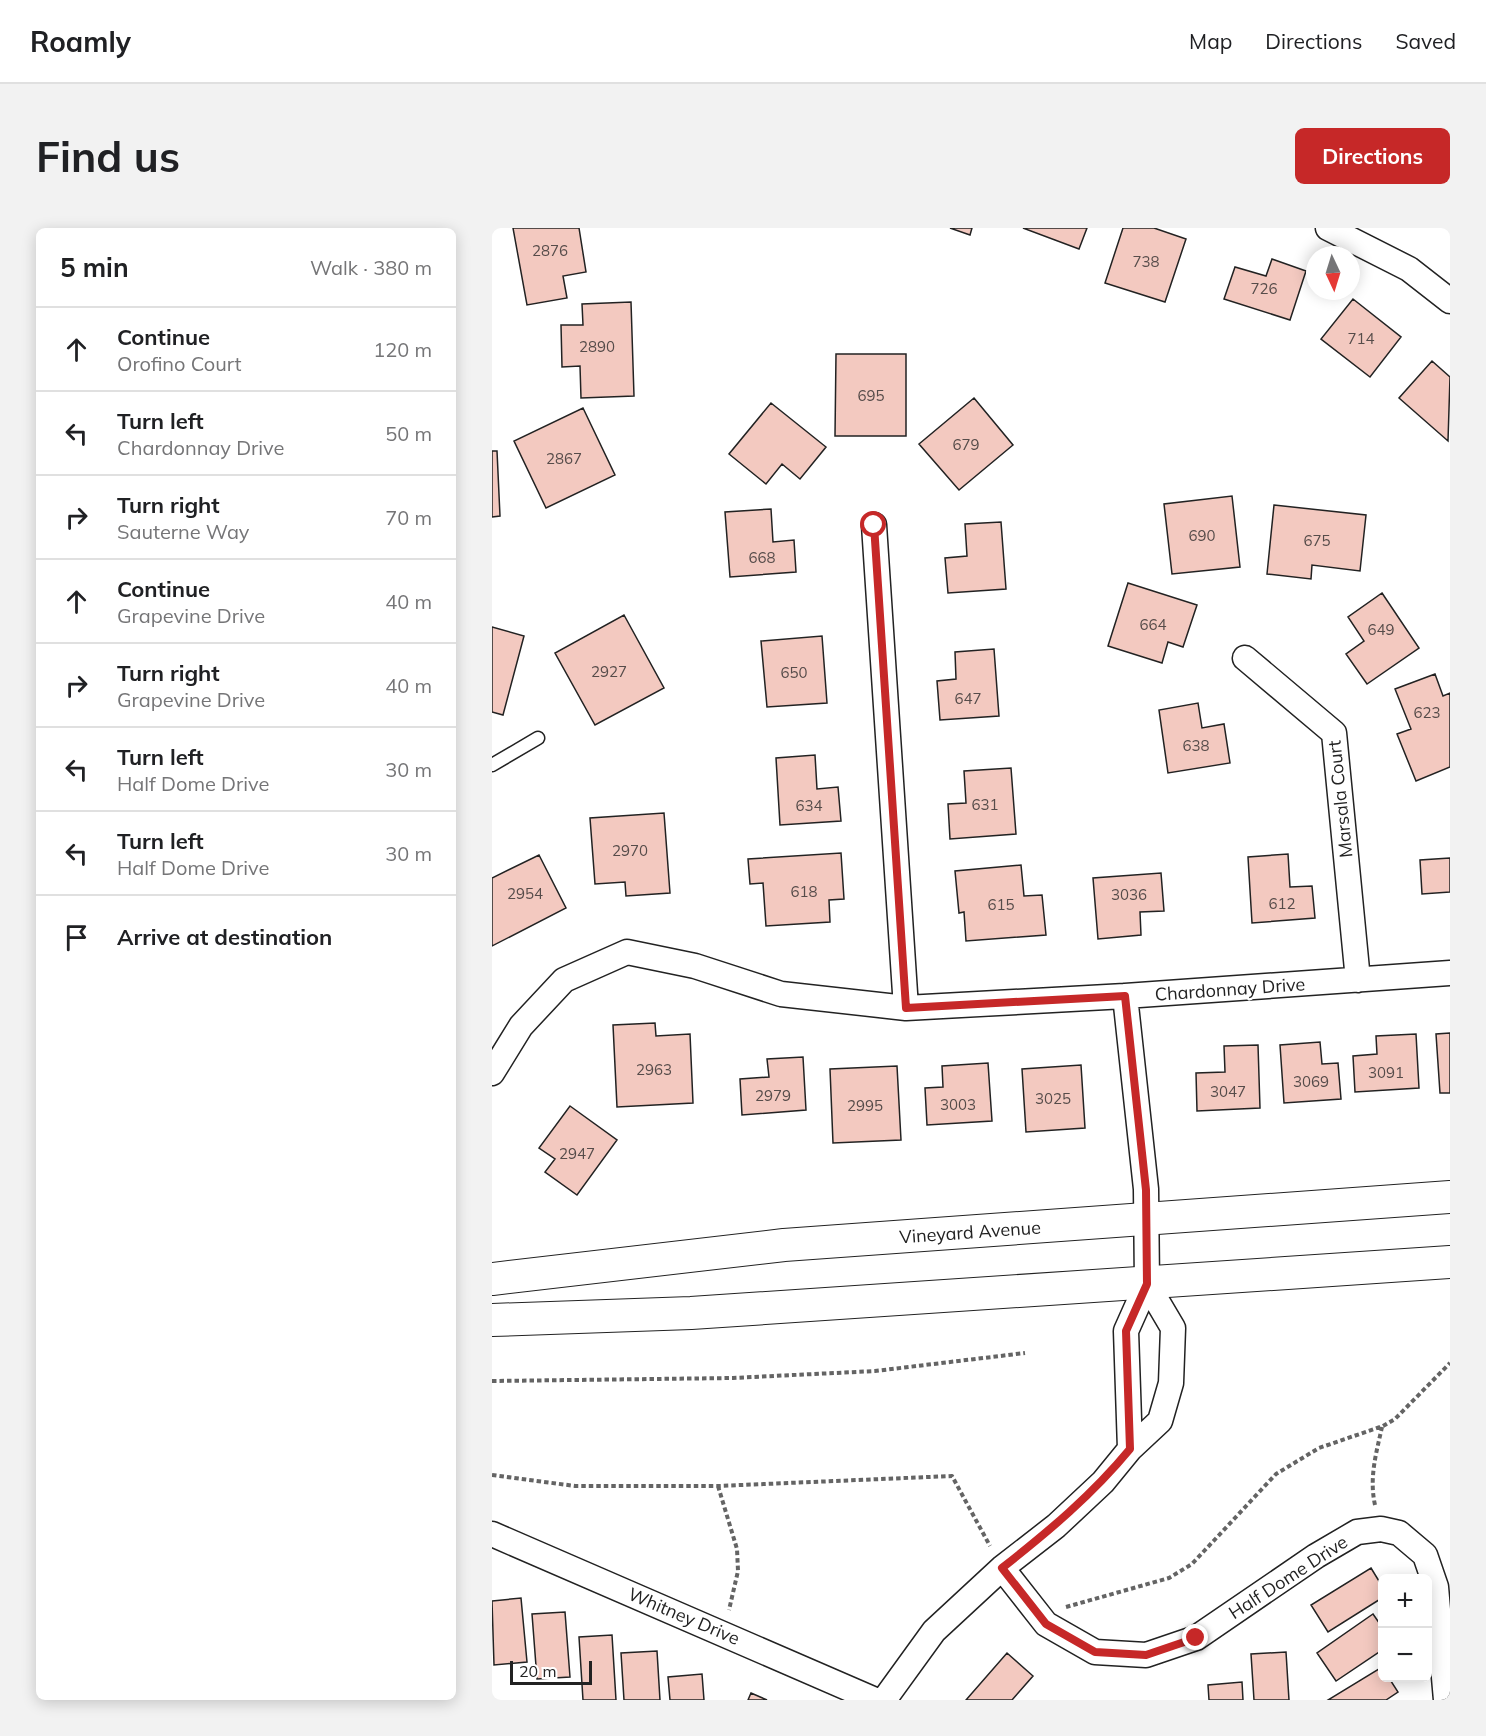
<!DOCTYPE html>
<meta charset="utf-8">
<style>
:root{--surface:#fff;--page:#f2f2f2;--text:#202124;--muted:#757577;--line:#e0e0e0;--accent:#c62828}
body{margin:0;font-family:Mulish,sans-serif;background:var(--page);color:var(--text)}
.controls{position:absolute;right:18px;bottom:18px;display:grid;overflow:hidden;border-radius:9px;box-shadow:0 3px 15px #0003}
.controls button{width:54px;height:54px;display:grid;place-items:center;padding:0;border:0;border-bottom:2px solid var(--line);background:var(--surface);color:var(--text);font:30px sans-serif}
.compass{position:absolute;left:814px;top:18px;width:54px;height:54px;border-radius:50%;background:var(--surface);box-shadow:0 3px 15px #0003;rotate:176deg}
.scale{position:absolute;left:18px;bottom:15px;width:82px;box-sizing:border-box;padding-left:6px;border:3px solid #222;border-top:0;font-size:16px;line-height:21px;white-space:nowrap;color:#222;-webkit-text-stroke:4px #fff;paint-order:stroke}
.stop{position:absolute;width:18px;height:18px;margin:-14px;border:4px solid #c62828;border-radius:50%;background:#fff}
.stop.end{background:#c62828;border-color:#fff;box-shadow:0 2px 6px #0008}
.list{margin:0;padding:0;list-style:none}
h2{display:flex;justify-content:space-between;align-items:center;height:78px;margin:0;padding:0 24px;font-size:26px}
h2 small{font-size:20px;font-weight:400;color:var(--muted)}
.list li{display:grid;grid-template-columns:39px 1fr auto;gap:18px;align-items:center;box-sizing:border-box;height:84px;padding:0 24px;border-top:2px solid var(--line)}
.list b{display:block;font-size:22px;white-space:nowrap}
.list p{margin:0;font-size:20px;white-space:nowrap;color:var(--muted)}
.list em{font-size:20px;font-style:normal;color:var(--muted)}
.icon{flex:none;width:33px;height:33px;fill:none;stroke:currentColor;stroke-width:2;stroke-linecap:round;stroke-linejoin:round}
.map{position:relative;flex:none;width:958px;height:1472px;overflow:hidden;border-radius:9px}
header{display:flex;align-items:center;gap:36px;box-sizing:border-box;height:84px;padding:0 30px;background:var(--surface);border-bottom:2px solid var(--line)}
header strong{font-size:28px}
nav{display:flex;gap:33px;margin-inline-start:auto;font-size:21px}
.intro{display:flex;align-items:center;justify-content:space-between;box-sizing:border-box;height:144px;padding:0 36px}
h1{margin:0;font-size:42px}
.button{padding:15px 27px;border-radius:9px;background:var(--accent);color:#fff;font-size:21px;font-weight:700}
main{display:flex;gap:36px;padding:0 36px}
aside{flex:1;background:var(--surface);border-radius:9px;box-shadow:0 3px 15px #0003}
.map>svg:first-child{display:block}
.building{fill:#f3c9c0;stroke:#222;stroke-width:1.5}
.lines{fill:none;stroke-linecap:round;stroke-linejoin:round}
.service-casing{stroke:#222;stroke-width:15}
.minor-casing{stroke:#222;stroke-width:27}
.tertiary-casing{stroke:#222;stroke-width:34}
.path{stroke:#646464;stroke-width:4;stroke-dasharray:4.5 3;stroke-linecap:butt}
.service{stroke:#fff;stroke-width:12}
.minor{stroke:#fff;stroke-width:24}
.tertiary{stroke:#fff;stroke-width:32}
.route{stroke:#c62828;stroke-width:8}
.labels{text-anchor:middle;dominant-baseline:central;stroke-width:4.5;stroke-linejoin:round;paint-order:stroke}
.number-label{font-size:15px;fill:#564c4a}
.street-label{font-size:18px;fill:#222;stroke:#fff}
</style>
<header>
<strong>Roamly</strong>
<nav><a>Map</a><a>Directions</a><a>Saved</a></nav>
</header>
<div class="intro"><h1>Find us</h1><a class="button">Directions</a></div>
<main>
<aside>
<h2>5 min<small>Walk · 380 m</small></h2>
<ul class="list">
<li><svg class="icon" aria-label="ahead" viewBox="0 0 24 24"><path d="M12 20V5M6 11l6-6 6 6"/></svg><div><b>Continue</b><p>Orofino Court</p></div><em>120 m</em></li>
<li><svg class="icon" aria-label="left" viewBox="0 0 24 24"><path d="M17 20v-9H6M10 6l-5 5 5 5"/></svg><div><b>Turn left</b><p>Chardonnay Drive</p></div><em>50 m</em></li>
<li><svg class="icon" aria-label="right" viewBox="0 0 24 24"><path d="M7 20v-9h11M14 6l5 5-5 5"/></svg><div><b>Turn right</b><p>Sauterne Way</p></div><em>70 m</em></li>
<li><svg class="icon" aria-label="ahead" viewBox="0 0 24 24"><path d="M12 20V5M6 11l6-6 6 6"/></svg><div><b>Continue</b><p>Grapevine Drive</p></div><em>40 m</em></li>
<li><svg class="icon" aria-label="right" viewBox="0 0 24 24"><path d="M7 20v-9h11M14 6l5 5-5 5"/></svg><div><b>Turn right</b><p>Grapevine Drive</p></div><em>40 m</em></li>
<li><svg class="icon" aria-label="left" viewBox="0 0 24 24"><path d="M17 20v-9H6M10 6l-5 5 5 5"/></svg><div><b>Turn left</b><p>Half Dome Drive</p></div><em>30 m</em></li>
<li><svg class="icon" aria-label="left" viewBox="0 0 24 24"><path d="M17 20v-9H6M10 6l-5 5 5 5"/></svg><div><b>Turn left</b><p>Half Dome Drive</p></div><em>30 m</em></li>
<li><svg class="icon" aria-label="arrive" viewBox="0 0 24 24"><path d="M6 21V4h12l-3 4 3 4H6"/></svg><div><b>Arrive at destination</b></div></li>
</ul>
</aside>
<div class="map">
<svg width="958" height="1472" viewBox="0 0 958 1472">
<rect width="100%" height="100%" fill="#fff"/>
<path class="building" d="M21,0H87L94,44L71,48L75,70L35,77Z
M458,0H480L478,7Z
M531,0H595L587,21Z
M631,0H662L694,11L673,74L613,55Z
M780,31L814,43L798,92L732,71L743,39L774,48Z
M861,71L909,109L878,149L829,111Z
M139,74L142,168L89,170L88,138L70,139L69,97H91L90,76Z
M344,126H414V208H343Z
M940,133L958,149L956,213L907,170Z
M482,170L521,217L467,262L427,216Z
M279,175L334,219L308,251L290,236L274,256L237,226Z
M91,180L123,247L54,280L22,213Z
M0,223H5L8,288L0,289Z
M740,268L748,339L680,346L672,276Z
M782,277L874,287L868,343L820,337L819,351L775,346Z
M279,281L281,314L302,312L304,344L238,349L233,284Z
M509,294L514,361L456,365L453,330L475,328L473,296Z
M636,355L705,377L691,419L676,414L670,435L616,418Z
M890,365L927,420L875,456L854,426L872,413L856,389Z
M132,387L172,460L103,497L63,425Z
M0,399L32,408L11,487L0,484Z
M330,408L335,475L275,479L269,413Z
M502,421L507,488L448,492L445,453L464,451L463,424Z
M943,446L951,468L958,465V539L924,553L905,506L919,501L903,461Z
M706,475L710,500L732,496L738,535L676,545L667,482Z
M323,527L325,561L346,559L349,593L288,597L284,530Z
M519,540L524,606L458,611L456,576L474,575L472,543Z
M172,585L178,665L134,668L133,654L103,656L98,590Z
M349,625L352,671L337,672L338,694L274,698L271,655L258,656L256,631Z
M796,626L798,659L820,658L823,690L760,695L756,629Z
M47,627L74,680L0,718V650Z
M958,630V664L930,666L928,632Z
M529,637L532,668L550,667L554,707L474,713L472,684L467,685L463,643Z
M669,645L672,683L648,684L649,707L606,711L601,650Z
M163,795L164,808L198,806L201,875L125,879L121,797Z
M958,805V865H948L944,806Z
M924,806L927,860L863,864L861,828L885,826L884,808Z
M828,814L830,836L846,835L849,871L792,875L788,817Z
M766,817L768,880L705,883L704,845L733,844L732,818Z
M311,829L314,882L250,887L248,851L277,849L275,831Z
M496,835L500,893L435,897L433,860L451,859L450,838Z
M589,837L593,900L534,904L530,841Z
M405,838L409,912L341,915L338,841Z
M78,878L125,912L85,967L53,944L63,931L47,920Z
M879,1340L890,1358V1370L836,1404L819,1377Z
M29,1370L35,1434L2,1437L0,1373Z
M73,1384L78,1449L45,1451L40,1386Z
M881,1386L890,1399V1422L844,1453L825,1425Z
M120,1407L124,1472H91L87,1409Z
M165,1423L168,1472H132L129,1425Z
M794,1424L797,1472H762L759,1426Z
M515,1425L541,1448L520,1472H474Z
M890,1439V1450H897L906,1464L894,1472H836Z
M210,1446L212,1472H178L176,1449Z
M750,1454L751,1472H717L716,1457Z
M259,1465L275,1472H256Z"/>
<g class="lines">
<g class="service-casing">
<path id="service" d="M0,537L46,510"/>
</g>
<g class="minor-casing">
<path id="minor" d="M836,0L917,41L958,73
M382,297L414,780
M753,430L842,505L866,752
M633,768L654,961L655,1056L634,1103L638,1221
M0,845L29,798L72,752L135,724L203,738L289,766L414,780L633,768L958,745
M0,1306L383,1472
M510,1340L554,1396L603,1424L654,1427L704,1410L824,1328L865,1304L889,1301L907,1305L933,1327L944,1359L954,1472
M392,1472L442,1403L510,1340L564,1298L611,1254L638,1221L668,1193L679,1155L681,1100L655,1056"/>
</g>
<g class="tertiary-casing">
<path id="tertiary" d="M0,1051L292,1017L958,969
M0,1092L199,1085L958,1034"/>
</g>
<path class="path" d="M0,1153L241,1150L383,1143L533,1125
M0,1247L83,1258H226L460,1248L498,1318
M226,1258L245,1321L246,1343L237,1382
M883,1277C877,1250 884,1226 890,1199
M574,1379L677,1350L700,1336L784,1246L827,1220L891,1198L903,1191L958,1135"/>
<use href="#service" class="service"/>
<use href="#minor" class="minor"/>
<use href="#tertiary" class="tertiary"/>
</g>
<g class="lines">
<path class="route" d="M382,297L414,780L633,768L654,962L655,1056L634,1103L638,1221C600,1267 557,1303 510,1340L554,1396L603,1424L654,1427L704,1410"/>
</g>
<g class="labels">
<g class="number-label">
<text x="58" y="22">2876</text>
<text x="654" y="33">738</text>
<text x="772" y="60">726</text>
<text x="869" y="110">714</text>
<text x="105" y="118">2890</text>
<text x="379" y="167">695</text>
<text x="474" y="216">679</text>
<text x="72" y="230">2867</text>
<text x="710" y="307">690</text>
<text x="825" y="312">675</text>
<text x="270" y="329">668</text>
<text x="661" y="396">664</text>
<text x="889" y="401">649</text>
<text x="117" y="443">2927</text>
<text x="302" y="444">650</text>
<text x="476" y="470">647</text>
<text x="935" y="484">623</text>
<text x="704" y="517">638</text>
<text x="493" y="576">631</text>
<text x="317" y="577">634</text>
<text x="138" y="622">2970</text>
<text x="312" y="663">618</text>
<text x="33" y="665">2954</text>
<text x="637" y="666">3036</text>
<text x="790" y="675">612</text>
<text x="509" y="676">615</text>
<text x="162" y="841">2963</text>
<text x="894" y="844">3091</text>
<text x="819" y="853">3069</text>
<text x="736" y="863">3047</text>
<text x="281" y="867">2979</text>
<text x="561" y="870">3025</text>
<text x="466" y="876">3003</text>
<text x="373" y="877">2995</text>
<text x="85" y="925">2947</text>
</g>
<g class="street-label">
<text transform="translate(848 571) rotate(-96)">Marsala Court</text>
<text transform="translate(738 761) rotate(-4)">Chardonnay Drive</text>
<text transform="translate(478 1004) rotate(-4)">Vineyard Avenue</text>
<text transform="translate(796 1349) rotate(-33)">Half Dome Drive</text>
<text transform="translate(192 1388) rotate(23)">Whitney Drive</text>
</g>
</g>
</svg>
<div class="controls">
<button>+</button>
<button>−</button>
</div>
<svg class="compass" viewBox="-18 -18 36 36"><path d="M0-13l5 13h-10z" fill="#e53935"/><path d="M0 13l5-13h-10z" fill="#757577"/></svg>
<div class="scale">20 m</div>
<div class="stop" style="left:382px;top:297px"></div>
<div class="stop end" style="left:704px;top:1410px"></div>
</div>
</main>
